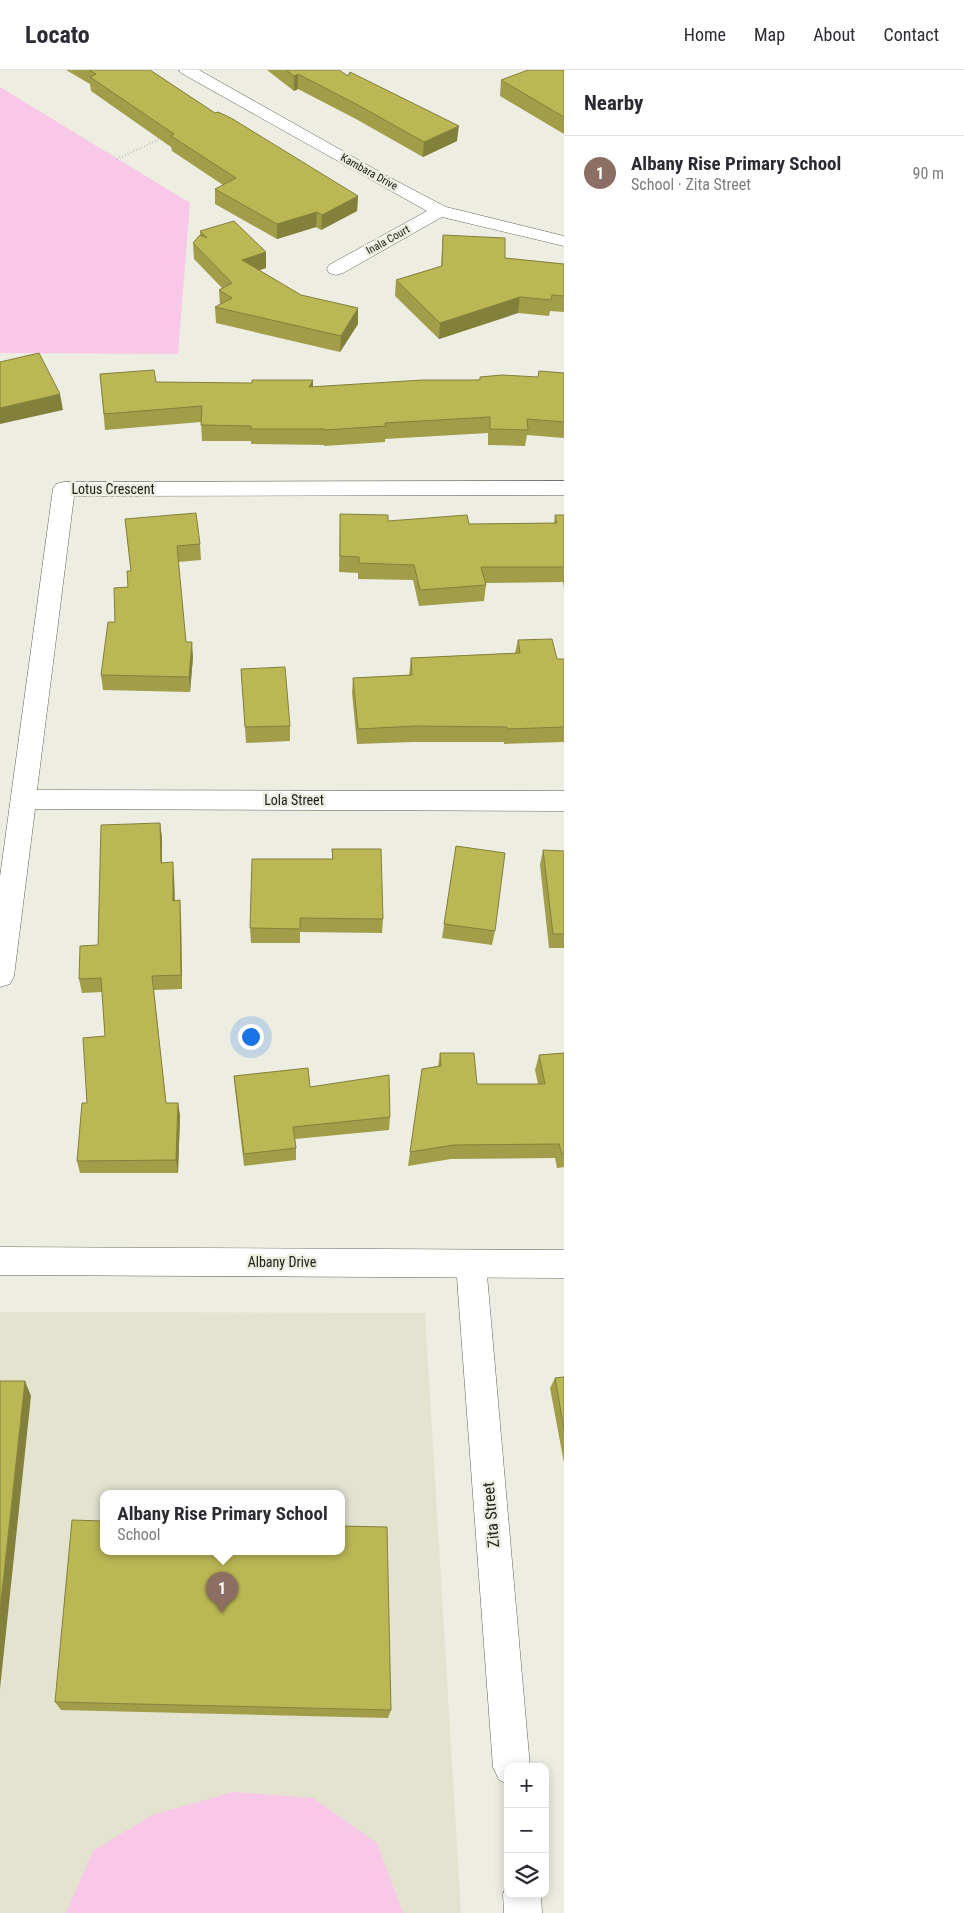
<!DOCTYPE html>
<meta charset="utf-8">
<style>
:root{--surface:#fff;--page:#f7f7f7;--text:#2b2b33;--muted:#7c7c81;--line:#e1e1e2;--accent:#99217b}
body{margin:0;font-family:"Roboto Condensed",sans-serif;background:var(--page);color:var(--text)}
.controls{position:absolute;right:15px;bottom:15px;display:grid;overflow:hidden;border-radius:10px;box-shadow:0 2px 12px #0003}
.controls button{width:45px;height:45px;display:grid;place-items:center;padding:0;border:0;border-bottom:1px solid var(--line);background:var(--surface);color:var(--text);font:25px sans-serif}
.you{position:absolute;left:250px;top:966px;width:18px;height:18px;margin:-12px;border:4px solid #fff;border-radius:50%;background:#1a73e8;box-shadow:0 0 0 8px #1a73e833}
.badge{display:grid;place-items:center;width:32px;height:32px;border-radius:50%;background:var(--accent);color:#fff;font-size:16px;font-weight:700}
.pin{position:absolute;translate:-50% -41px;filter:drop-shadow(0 1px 2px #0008)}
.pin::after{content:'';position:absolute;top:26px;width:18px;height:15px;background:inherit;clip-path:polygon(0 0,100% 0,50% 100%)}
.popup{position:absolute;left:100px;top:1420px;width:245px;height:65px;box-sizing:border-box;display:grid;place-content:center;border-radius:10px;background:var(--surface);filter:drop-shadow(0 1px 4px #0005);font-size:16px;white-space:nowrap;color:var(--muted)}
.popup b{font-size:19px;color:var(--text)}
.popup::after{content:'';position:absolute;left:50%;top:100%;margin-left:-10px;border:10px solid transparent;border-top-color:var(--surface)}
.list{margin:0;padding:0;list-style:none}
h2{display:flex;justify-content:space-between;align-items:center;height:65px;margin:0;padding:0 20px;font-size:21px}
h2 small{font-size:16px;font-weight:400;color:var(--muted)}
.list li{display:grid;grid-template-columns:32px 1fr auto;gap:15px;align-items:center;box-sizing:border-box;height:75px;padding:0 20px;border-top:1px solid var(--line)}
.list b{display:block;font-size:19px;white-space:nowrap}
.list p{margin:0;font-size:16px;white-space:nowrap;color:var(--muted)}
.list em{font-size:16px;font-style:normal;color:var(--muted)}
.icon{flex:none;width:28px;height:28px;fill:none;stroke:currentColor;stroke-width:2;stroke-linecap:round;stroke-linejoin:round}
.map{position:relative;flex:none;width:564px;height:1843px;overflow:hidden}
header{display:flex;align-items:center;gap:30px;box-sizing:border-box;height:70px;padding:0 25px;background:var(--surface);border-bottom:1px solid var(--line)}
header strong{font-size:24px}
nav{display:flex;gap:28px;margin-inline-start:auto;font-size:18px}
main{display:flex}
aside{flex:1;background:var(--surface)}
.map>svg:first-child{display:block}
.built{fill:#e3e3d0;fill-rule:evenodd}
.green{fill:#f9c7e7}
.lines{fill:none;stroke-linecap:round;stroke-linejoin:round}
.street-casing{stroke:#636359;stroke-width:1}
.secondary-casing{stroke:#636359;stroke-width:1}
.path{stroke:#9d9d95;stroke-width:2;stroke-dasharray:0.5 2.5;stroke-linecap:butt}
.street{fill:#fff;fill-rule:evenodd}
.secondary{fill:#fff;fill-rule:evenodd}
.wall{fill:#a19d49}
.shaded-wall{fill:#83803c}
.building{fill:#bbb755;stroke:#83803c}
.labels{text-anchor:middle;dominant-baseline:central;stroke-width:5;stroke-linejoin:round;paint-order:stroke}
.far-street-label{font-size:11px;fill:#20201c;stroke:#edede2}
.street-label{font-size:14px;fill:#20201c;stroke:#edede2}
.near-street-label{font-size:16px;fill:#20201c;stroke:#edede2}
</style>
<header>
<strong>Locato</strong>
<nav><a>Home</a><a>Map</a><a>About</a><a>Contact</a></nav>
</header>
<main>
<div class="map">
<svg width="564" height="1843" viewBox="0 0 564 1843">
<rect width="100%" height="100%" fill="#edede2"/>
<path class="built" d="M0,1242L425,1243L461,1843H0ZM103,1424H341V1482H103Z"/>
<path class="green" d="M0,17L190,133L178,284L0,283Z
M233,1722L313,1728L377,1773L403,1843H66L93,1781L152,1745Z"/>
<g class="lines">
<g class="street-casing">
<path id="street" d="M179,0H199L387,106L446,137L564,166V176L442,147L343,203L336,205L329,203L327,199L329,195L427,141L181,3Z
M564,411V425L74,426L37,720L564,721V741L35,739L14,906L10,914L0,917V807L53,419L56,414L64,412Z
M471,1180L482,1184L486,1194L530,1697H508V1714L499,1710L493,1697L456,1194L460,1184Z
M508,1812V1824H541L542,1843H504L503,1824Z"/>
</g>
<g class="secondary-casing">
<path id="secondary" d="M0,1177L564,1180V1208L0,1205Z"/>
</g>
<path class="path" d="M117,89L162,68"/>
<use href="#street" class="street"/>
<use href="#secondary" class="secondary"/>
</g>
<path class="wall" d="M66,0H150L215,43L358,126L357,141L321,160L316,157L277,169L215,134V119L223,115L172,81L171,77L91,21L90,14Z
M267,0H339L348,6L457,71L423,87L356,49L298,19L294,21Z
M564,0V64L500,26L501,10Z
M200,161L266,198L259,200L301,225L358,254L340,282L216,253L215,237L220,235L219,220L222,218L194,189L193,173L200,165Z
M443,165L505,188L564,194V242L550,241L549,246L518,243L439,269L395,226L396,210L441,196Z
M539,301L564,303V368L527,365L525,376L488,375V363L385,369V372L324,376V375L251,374V371H202L201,352L105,360L100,304L156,312L313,317L538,307Z
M340,444L388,451L469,454L554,453L555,445H564V518L563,512L485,513L486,515L484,531L419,536L413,510L358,509V503L339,502Z
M125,449L200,474L201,490L178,492L186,572L193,587L190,622L103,620L101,605L115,552L128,517L131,501Z
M518,570L557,589H564V672L504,674V672H413L357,674L352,623L353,608L409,605L411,588L515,583Z
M241,599L290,656V671L246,673Z
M160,753L162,768V793L174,807L175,831L181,845L182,919L154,920L166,1033H178L180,1046L178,1103H80L77,1091L87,1033L105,966L102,922L82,923L79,909L98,875Z
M456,776L495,861L492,875L442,868Z
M332,779L383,849L382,863L300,862V873H251L250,858L332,789Z
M543,780L564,781V878H549L540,795Z
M440,983L477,1014H538L535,1000L539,985L564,983V1097L557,1098L555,1088L451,1089L408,1096L422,999L438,996Z
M234,1006L310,1017L390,1047L389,1060L295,1069L296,1078V1090L244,1096L235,1019Z
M564,1307V1393L550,1318L555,1308Z
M55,1632L391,1640L388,1648L61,1640Z"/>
<path class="shaded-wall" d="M298,4V19L294,21V6Z
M459,56L457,71L423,87L424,72Z
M358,126L357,141L321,160L322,145Z
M317,142L316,157L277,169V154Z
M266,182V198L242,206V190Z
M520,227L518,243L439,269L440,253Z
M358,238V254L340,282L341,266Z
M313,310V326L309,317Z
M60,324L63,340L0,354V338Z
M192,572L193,587L190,622L189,607Z
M160,753L162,768V807L161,793Z
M173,792L174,807L175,845L173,831Z
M180,830L181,845L182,919L181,905Z
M178,1033L180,1046L178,1103L176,1090Z
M25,1311L31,1326L0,1619V1540Z"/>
<path class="building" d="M89,0H150L215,43L218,42L231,48L358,126L322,145L317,142L277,154L215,119L236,108L171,66L174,64L90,7L96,4Z
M286,0H339L348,6L350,2L459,56L424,72L356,34L298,4L294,6Z
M528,0H564V47L501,10Z
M234,151L266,182L242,190L301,225L358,238L341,266L215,237L232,228L219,220L232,213L193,173L200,165L207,168L200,161Z
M443,165L505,168V188L564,194V226L552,225L551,230L520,227L440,253L396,210L442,196Z
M39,283L60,324L0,338V292Z
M154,300L156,312L252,313V310H313L309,317L423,310H480V307L502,305L538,307L539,301L564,303V352L527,349L528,360L490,359V347L385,353L386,356L324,360V359H251V356L201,355L202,336L104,344L100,304Z
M196,443L200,474L177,476L186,572H192L189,607L101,605L108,552H115L114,518L128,517L127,501H131L125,449Z
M340,444L388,445V451L467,445L469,454L557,453L555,445H564V497H481L486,515L420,520L414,495L359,493V487L340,486Z
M552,569L557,589H564V657L507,659V657L415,656L358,659L353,608L412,605L411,588L520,583L518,570Z
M285,597L290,656L245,657L241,599Z
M160,753L161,793L173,792V831L180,830L181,905L152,906L166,1033H178L176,1090L77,1091L82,1033H87L83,968L105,966L101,908L79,909L80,876L98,875L101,755Z
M456,776L505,783L495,861L444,854Z
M332,779H381L383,849L300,848V859L250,858L252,789H333Z
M543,780L564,781V864H553Z
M440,983H474L477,1014H545L539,985L564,983V1084H562L559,1074L454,1075L410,1082L422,999L441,996Z
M308,998L310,1017L389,1005L390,1047L293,1057L296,1078L244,1084L234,1006Z
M564,1307V1359L555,1308Z
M0,1311H25L0,1540Z
M72,1450L103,1451V1482H341V1456L387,1457L391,1640L55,1632Z"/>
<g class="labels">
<g class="far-street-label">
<text transform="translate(369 102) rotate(29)">Kambara Drive</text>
<text transform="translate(388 170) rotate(-29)">Inala Court</text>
</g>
<g class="street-label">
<text x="113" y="419">Lotus Crescent</text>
<text x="294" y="730">Lola Street</text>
<text x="282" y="1192">Albany Drive</text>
</g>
<g class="near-street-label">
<text transform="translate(491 1445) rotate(-95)">Zita Street</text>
</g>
</g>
</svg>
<div class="controls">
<button>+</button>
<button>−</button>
<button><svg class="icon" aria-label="layers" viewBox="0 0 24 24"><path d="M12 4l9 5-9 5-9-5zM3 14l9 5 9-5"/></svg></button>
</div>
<div class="you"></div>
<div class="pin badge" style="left:222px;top:1543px;background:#8d6e63">1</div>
<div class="popup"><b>Albany Rise Primary School</b>School</div>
</div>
<aside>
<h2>Nearby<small></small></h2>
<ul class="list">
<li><span class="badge" style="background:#8d6e63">1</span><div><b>Albany Rise Primary School</b><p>School · Zita Street</p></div><em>90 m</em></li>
</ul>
</aside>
</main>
